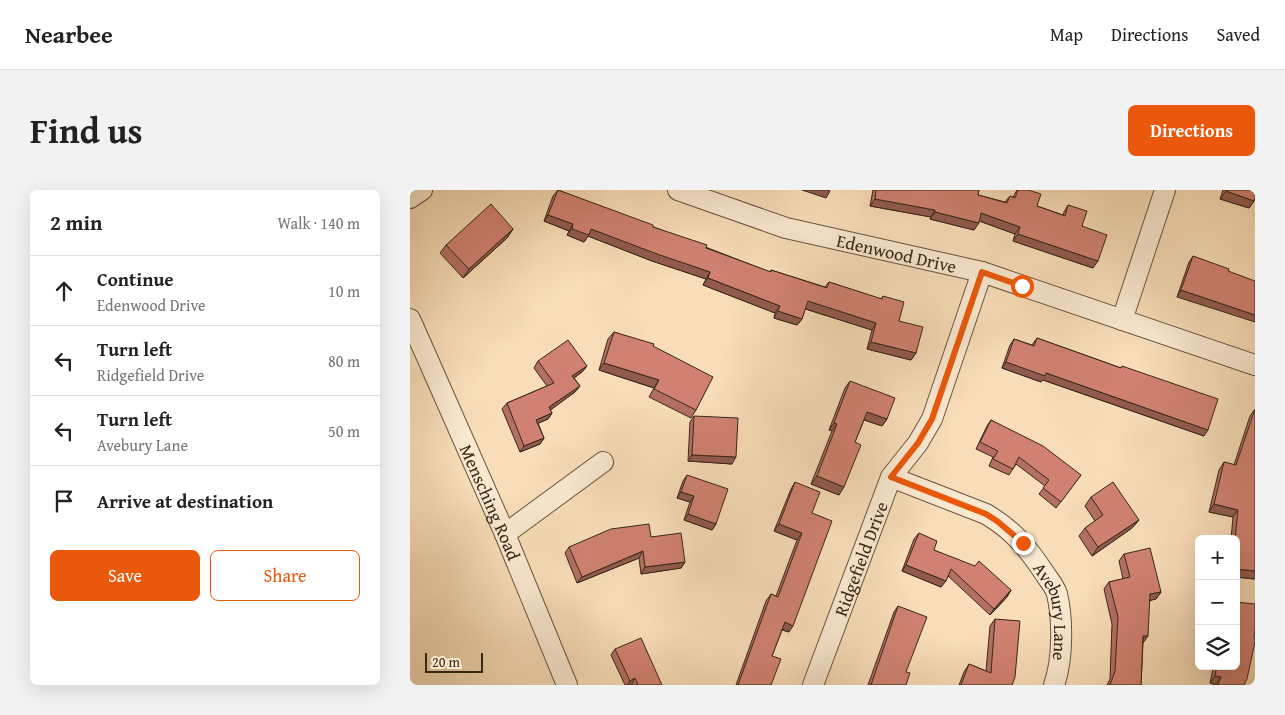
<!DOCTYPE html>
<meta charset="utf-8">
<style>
:root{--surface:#fff;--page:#f2f2f2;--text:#222;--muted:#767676;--line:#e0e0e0;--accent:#ea580c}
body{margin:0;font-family:"Gentium Book Plus",serif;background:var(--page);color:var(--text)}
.controls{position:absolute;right:15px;bottom:15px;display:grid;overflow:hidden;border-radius:8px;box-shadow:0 5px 20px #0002}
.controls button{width:45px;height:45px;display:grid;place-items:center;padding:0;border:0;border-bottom:1px solid var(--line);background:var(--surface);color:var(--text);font:25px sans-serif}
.scale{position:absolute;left:15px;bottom:12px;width:58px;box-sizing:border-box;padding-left:5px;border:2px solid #372718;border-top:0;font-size:14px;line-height:18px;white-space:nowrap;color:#372718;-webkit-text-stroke:4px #fae9d1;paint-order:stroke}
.stop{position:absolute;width:15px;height:15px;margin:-11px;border:4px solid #ea580c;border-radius:50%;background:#fff}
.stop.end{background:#ea580c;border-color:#fff;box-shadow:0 1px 5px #0008}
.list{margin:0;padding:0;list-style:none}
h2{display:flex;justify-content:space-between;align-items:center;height:65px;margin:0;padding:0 20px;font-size:21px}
h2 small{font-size:16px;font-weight:400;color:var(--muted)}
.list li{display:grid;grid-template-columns:32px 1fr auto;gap:15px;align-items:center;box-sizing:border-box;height:70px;padding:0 20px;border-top:1px solid var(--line)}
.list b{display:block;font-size:19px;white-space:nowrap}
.list p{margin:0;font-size:16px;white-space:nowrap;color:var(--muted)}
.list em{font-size:16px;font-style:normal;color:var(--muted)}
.actions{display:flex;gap:10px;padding:15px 20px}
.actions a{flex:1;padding:11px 0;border:1px solid var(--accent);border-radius:8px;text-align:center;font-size:18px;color:var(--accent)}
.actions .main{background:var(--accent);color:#fff}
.icon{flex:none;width:28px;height:28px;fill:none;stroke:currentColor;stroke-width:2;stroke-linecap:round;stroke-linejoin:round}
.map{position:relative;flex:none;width:845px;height:495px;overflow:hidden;border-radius:8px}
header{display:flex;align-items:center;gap:30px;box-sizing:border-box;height:70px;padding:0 25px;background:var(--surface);border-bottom:1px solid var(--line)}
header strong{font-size:24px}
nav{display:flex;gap:28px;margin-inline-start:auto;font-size:18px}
.intro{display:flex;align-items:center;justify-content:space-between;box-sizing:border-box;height:120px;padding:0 30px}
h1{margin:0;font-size:35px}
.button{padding:12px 22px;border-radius:8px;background:var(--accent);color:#fff;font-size:18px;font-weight:700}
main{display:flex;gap:30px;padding:0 30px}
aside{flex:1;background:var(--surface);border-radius:8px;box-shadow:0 5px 20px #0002}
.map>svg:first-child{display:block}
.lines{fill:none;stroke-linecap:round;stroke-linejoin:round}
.minor-casing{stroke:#675440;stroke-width:22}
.minor{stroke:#fae9d1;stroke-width:20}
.wall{fill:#b36f61;stroke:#372718}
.shaded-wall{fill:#925a4f;stroke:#372718}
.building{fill:#d08171;stroke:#372718}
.route{stroke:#ea580c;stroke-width:6}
.labels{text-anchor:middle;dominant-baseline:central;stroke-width:4;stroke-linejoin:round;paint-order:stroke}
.street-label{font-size:18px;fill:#372718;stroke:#fae9d1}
</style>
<header>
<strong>Nearbee</strong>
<nav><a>Map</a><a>Directions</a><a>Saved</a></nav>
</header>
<div class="intro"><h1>Find us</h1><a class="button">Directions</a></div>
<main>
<aside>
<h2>2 min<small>Walk · 140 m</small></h2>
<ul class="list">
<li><svg class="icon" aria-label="ahead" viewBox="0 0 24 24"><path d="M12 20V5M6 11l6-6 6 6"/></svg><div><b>Continue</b><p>Edenwood Drive</p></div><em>10 m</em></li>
<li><svg class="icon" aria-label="left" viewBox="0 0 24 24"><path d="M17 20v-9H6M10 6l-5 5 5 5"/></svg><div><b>Turn left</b><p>Ridgefield Drive</p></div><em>80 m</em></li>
<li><svg class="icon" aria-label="left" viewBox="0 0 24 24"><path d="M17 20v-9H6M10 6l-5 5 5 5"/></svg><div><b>Turn left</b><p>Avebury Lane</p></div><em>50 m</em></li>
<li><svg class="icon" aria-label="arrive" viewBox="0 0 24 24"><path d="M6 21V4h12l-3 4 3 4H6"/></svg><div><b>Arrive at destination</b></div></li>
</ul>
<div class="actions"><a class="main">Save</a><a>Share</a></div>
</aside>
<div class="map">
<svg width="845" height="495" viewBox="0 0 845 495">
<rect width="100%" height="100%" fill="#f8ddb8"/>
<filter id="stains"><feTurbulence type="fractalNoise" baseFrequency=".004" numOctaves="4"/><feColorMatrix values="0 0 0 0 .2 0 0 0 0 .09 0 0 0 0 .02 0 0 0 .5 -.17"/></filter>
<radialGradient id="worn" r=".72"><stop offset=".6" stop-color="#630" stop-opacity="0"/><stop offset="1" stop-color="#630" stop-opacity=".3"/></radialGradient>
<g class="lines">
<g class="minor-casing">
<g id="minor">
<path id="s1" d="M268,0L376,38L572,82L845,175"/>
<path d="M0,8L12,0"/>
<path id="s2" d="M0,129L95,344L157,495"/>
<path d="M712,130L755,0"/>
<path id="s3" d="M481,287L576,324C603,340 618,358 635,384C639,390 645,397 647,404C653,429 653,470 644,495"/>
<path d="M95,344L193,272"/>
<path id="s4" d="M403,495L481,287L508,253L522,229L572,82"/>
</g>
</g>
<use href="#minor" class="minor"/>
</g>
<path class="wall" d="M148,0L360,82L361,80L415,97L419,92L471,109L473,106L489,131L506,163L501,170L457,159L462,140L395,119L392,129L387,135L364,128L365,123L293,95L296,89L242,71L178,46L174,52L157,45L159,41L134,31L143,6Z
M463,0H569L568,5L595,12L600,6L603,7L607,0H618L627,16L653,25L654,22L658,15L672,36L683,78L603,51L605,44L569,31L564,40L520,29L521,27L460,16Z
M813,0H845L844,11L839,18L810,9Z
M103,39L97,48L53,88L30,63L36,55Z
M783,66L818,81L767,107L779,72Z
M204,142L243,156L286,220L281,228L239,207L244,198L189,180L198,149Z
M627,148L711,178L712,176L794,246L633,190L631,192L592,178L600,155L604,149L622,155Z
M128,171L177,176L172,182L164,188L170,196L165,202L140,220L142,223L138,229L128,233L134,248L130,254L110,262L92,219L97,213L137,196L124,178Z
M440,191L477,229L472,236L454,230L445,252L429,305L401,294L422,241L419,240L435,198Z
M845,219L844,389L826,387V349H821L823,327L799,322L809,280L814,272L824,275L840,226Z
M284,226L322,274L278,271L280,232Z
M581,230L671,285L646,318L629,304L635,296L606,274L599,285L579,276L583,267L566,259L577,236Z
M277,285L306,334L302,340L274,330L280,312L267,308L273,291Z
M385,292L402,323L379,442L372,440L362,466L361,495H326L356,411L361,404L366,406L387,350L364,341L381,299Z
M681,307L729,330L722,338L682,366L669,346L675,338L685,331L675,316Z
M509,343L524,360L601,400L597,407L580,425L538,386L531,397L492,381L504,349Z
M241,347L275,372L271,378L231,384L229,368L167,393L155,363L159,357Z
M714,364L751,402L746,409L740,410L733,453L731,495H697L700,489L702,434L694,399L699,392L713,389L709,371Z
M488,416L496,495H458L484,422Z
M585,429L602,495H549L554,482L559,474L576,481L580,436Z
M205,459L252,495H215L201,465Z
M805,476H826L834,495H805L800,493L803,479Z"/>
<path class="shaded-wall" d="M392,0H417L420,1L416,8Z
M816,1L844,11L839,18L810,9Z
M465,9L525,20L521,27L460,16Z
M525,22L569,33L564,40L520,29Z
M571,23L610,37L605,44L567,30Z
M138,25L163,34L159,41L134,31Z
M103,39L97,48L53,88L59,79Z
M162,39H181L300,82L296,89L242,71L178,46L174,52L157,45Z
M608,44L688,71L683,78L603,51Z
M298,88L370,116L365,123L293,95Z
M771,100L845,125V132L767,107Z
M398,111L466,133L462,140L393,118Z
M368,121L392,129L387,135L364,128Z
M461,152L506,163L501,170L457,159Z
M596,172L636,183L798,240L794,246L633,190L631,192L592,178Z
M194,173L249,190L244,198L189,180Z
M177,176L172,182L158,192L162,186Z
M170,196L165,202L135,224L139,217Z
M457,222L477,229L472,236L452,229Z
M142,223L138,229L122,236L126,230Z
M424,233L427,234L422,241L419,240Z
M134,248L130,254L110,262L114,256Z
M282,265L326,267L322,274L278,271Z
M407,286L434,297L429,305L401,294Z
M271,302L284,306L280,312L267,308Z
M804,314L828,320L823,327L799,322Z
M278,324L306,334L302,340L274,330Z
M729,330L722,338L682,366L688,357Z
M369,334L392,343L387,350L364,341Z
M233,361L229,368L167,393L172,387Z
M275,372L271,378L231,384L235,377Z
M496,375L536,391L531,397L492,381Z
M826,379L845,381V388L844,389L826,387Z
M601,400L597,407L580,425L584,419Z
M751,402L746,409L735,412L740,404Z
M375,432L383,436L379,442L371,439Z
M733,446H738L733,453Z
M805,486L811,487L806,495L800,493Z
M225,488L221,495H217L220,491Z"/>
<path class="building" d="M148,0L243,35V37L297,55L296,58L361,82V80L417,98L419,92L472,109L473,106L494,112L489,131L513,137L506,163L461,152L466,133L398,111L392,129L368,121L370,116L298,88L300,82L247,64L181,39L179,45L162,39L163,34L138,25Z
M466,0H569L568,5L597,13L600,6L605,8L608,0H618L631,4L627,16L655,26L658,15L677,21L672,36L697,45L688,71L608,44L610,37L571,23L569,33L525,22V20L465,9Z
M816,0H845V8L844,11L816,1Z
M81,14L103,39L59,79L36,55Z
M783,66L819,79L818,81L845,91V125L771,100Z
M204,142L244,154L243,156L303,187L286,220L244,199L249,190L194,173Z
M627,148L711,178L712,176L808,209L798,240L636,183L635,186L596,172L604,149L624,156Z
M158,150L177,176L162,186L170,196L139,217L142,223L126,230L134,248L114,256L97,213L144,193L128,171Z
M440,191L485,208L477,229L457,222L445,252L451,255L434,297L407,286L427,234L424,233Z
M845,219V381L826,379V349H825L828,320L804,314L814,272L826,275Z
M284,226L328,228L326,267L282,265Z
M581,230L633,256L671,285L651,312L633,298L639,290L609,267L603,279L583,269L588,261L570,252Z
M277,285L318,299L306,334L278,324L284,306L271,302Z
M385,292L410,302L402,323L422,331L383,436L375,432L362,466L371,469L361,495H328L361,404L368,407L392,343L369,334Z
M703,292L729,330L688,357L675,338L693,325L681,307Z
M239,334L241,347L271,343L275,372L235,377L233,361L172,387L159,357L201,339Z
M509,343L527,351L524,360L565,376L569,371L601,400L584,419L541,379L536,391L496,375Z
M740,358L751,402L740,404L738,446H733L731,495H700L705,481L708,427L699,392L720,387L714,364Z
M826,412L845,414V439L844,448H845V452L837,489L834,495H808L811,487L805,486L807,476H826Z
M488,416L517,427L496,482L500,483L496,495H461Z
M585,429L610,431L605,487L602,495H551L559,474L581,483Z
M231,448L252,495H228L225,488L220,491L205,459Z"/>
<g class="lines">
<path class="route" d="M612,96L572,82L522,229L508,253L481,287L576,324L587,331L613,353"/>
</g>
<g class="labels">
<g class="street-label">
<text stroke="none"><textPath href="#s1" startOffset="228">Edenwood Drive</textPath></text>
<text stroke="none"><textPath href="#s2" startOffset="200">Mensching Road</textPath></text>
<text stroke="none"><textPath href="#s4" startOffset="135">Ridgefield Drive</textPath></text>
<text stroke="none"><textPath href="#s3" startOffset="226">Avebury Lane</textPath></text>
</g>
</g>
<rect width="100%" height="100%" filter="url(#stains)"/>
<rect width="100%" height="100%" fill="url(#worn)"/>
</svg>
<div class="controls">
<button>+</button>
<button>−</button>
<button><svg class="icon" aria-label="layers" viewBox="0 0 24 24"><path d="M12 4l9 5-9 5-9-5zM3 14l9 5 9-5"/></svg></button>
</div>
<div class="scale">20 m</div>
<div class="stop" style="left:612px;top:96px"></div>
<div class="stop end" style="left:613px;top:353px"></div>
</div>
</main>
